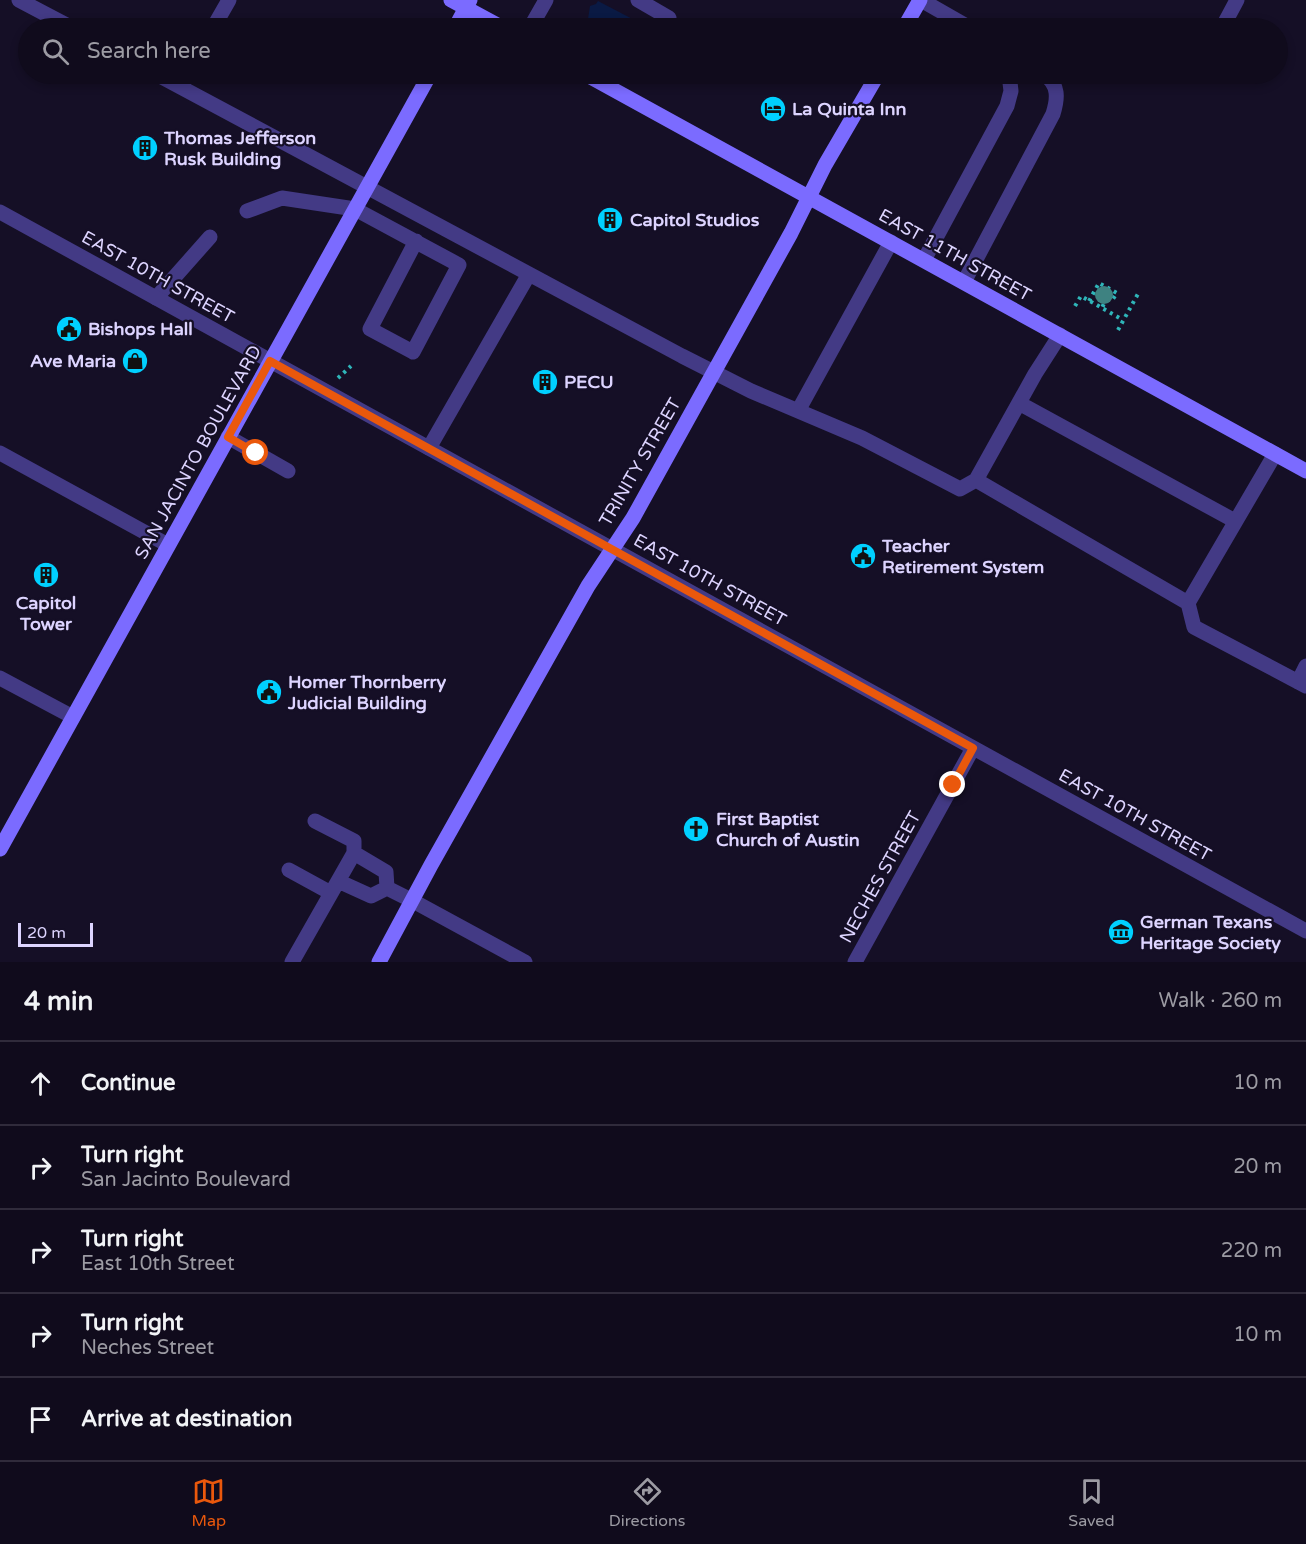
<!DOCTYPE html>
<meta charset="utf-8">
<style>
:root{--surface:#100b1c;--page:#191425;--text:#f1f3f6;--muted:#9c9ba3;--line:#302b3b;--accent:#ea580c}
body{margin:0;font-family:"Varela Round",sans-serif;background:var(--page);color:var(--text)}
.scale{position:absolute;left:18px;bottom:15px;width:75px;box-sizing:border-box;padding-left:6px;border:3px solid #ddd4ff;border-top:0;font-size:16px;line-height:21px;white-space:nowrap;color:#ddd4ff;-webkit-text-stroke:4px #150f26;paint-order:stroke}
.stop{position:absolute;width:18px;height:18px;margin:-14px;border:4px solid #ea580c;border-radius:50%;background:#fff}
.stop.end{background:#ea580c;border-color:#fff;box-shadow:0 2px 6px #0008}
.list{margin:0;padding:0;list-style:none}
h2{display:flex;justify-content:space-between;align-items:center;height:78px;margin:0;padding:0 24px;font-size:26px}
h2 small{font-size:20px;font-weight:400;color:var(--muted)}
.list li{display:grid;grid-template-columns:39px 1fr auto;gap:18px;align-items:center;box-sizing:border-box;height:84px;padding:0 24px;border-top:2px solid var(--line)}
.list b{display:block;font-size:22px;white-space:nowrap}
.list p{margin:0;font-size:20px;white-space:nowrap;color:var(--muted)}
.list em{font-size:20px;font-style:normal;color:var(--muted)}
.icon{flex:none;width:33px;height:33px;fill:none;stroke:currentColor;stroke-width:2;stroke-linecap:round;stroke-linejoin:round}
.map{position:relative;flex:none;width:1306px;height:962px;overflow:hidden}
.search{position:absolute;background:var(--surface);box-shadow:0 3px 9px #0003;left:18px;right:18px;top:18px;height:66px;display:flex;align-items:center;gap:15px;box-sizing:border-box;padding:0 21px;border-radius:33px;color:var(--muted);font-size:22px}
.sheet{height:498px;background:var(--surface)}
nav{display:flex;justify-content:space-around;align-items:center;box-sizing:border-box;height:84px;border-top:2px solid var(--line);background:var(--surface);font-size:16px;color:var(--muted)}
nav a{display:grid;justify-items:center;gap:3px}
nav .on{color:var(--accent)}
.map>svg:first-child{display:block}
.water{fill:#0a1a44}
.lines{fill:none;stroke-linecap:round;stroke-linejoin:round}
.path{stroke:#2fb5b9;stroke-width:4;stroke-dasharray:3 4.5;stroke-linecap:butt}
.lane{stroke:#433a85;stroke-width:15}
.street{stroke:#433a85;stroke-width:15}
.secondary{stroke:#7b6bff;stroke-width:15}
.tree{fill:#3e8281}
.route{stroke:#ea580c;stroke-width:8}
.labels{text-anchor:middle;dominant-baseline:central;stroke-width:4.5;stroke-linejoin:round;paint-order:stroke}
.poi-label{font-size:18px;font-weight:bold;fill:#ddd4ff;stroke:#150f26;text-anchor:start}
.street-label{font-size:18px;fill:#ddd4ff;stroke:#150f26}
</style>
<div class="map">
<svg width="1306" height="962" viewBox="0 0 1306 962">
<rect width="100%" height="100%" fill="#150f26"/>
<path class="water" d="M598,1L642,24L641,28H607L588,19L590,6L596,4Z"/>
<g class="lines">
<path class="path" d="M1089,301L1099,283L1117,293L1113,299L1105,301L1102,308
M1075,306L1081,296L1123,320
M1118,330L1139,292
M338,378L351,366"/>
<path class="lane" d="M19,0L72,28
M638,0L669,18
M921,0L970,28
M213,28L229,0
M530,28L546,0
M1222,28L1237,0
M156,74L682,356L751,391L862,438L960,489L976,480
M1195,76L1197,74
M181,87L188,74
M247,211L282,198L355,209L459,265L413,352L370,329L416,241
M924,260L1007,106L1011,91L1009,74
M964,282L1053,114C1058,98 1059,85 1044,74
M156,298L210,237
M1060,335L1035,374L976,480L1188,603L1194,627L1306,686
M1019,403L1235,521
M798,411L891,242
M228,437L288,471
M429,448L529,274
M0,453L168,545
M1188,603L1275,454
M1298,682L1306,666
M315,821L354,841V853
M289,870L331,893
M338,881L371,896L387,888
M292,962L354,853L386,872L387,888L413,901"/>
<path class="street" d="M0,212L1306,931
M0,678L73,717
M413,901L525,962
M855,962L973,748"/>
<path class="secondary" d="M451,0L503,28
M455,28L470,0
M904,28L920,0
M585,74L1306,471
M0,849L430,74
M379,962L431,865L588,586L633,518L791,233L825,165L878,74"/>
</g>
<circle class="tree" cx="1104" cy="295" r="9"/>
<g class="lines">
<path class="route" d="M256,453L228,437L270,361L973,748L953,785"/>
</g>
<defs>
<g id="hotel-disc" transform="scale(1.35)"><circle r="9.5" fill="#00d0ff" stroke="#150f26"/><path d="M-6-4.5h1.5V1H6V5H4.5V3h-9V5H-6ZM-4 0a1.8 1.8 0 1 1 3.6 0ZM.5 0V-2.5h3Q6-2.5 6 0Z" fill="#111"/></g>
<g id="building-disc" transform="scale(1.35)"><circle r="9.5" fill="#00d0ff" stroke="#150f26"/><path d="M-4-6H4V6H1V3H-1V6H-4ZM-2.5-4.3h1.7v1.8h-1.7ZM.8-4.3h1.7v1.8H.8ZM-2.5-1h1.7V.8h-1.7ZM.8-1h1.7V.8H.8Z" fill="#111"/></g>
<g id="civic-disc" transform="scale(1.35)"><circle r="9.5" fill="#00d0ff" stroke="#150f26"/><path d="M-.6-6.5H3V-4.5H.6V-3L4-1V1h2V6H-6V1h2V-1L-.6-3ZM-1.2 2.5V6h2.4V2.5Z" fill="#111"/></g>
<g id="shop-disc" transform="scale(1.35)"><circle r="9.5" fill="#00d0ff" stroke="#150f26"/><path d="M-5-2.5h2.3a2.7 3.5 0 0 1 5.4 0H5L5.5 6h-11ZM-1.5-2.5h3a1.5 2.3 0 0 0-3 0Z" fill="#111"/></g>
<g id="church-disc" transform="scale(1.35)"><circle r="9.5" fill="#00d0ff" stroke="#150f26"/><path d="M-1.2-6h2.4v3.5h3.3v2.4h-3.3V6h-2.4V-.1h-3.3v-2.4h3.3Z" fill="#111"/></g>
<g id="museum-disc" transform="scale(1.35)"><circle r="9.5" fill="#00d0ff" stroke="#150f26"/><path d="M0-6L6-3V-2H-6V-3ZM-5-1h2V3h-2ZM-1-1h2V3h-2ZM3-1h2V3H3ZM-6 4H6V6H-6Z" fill="#111"/></g>
</defs>
<g fill-rule="evenodd">
<use href="#hotel-disc" x="773" y="109"/>
<use href="#building-disc" x="145" y="148"/>
<use href="#building-disc" x="610" y="220"/>
<use href="#civic-disc" x="69" y="329"/>
<use href="#shop-disc" x="135" y="361"/>
<use href="#building-disc" x="545" y="382"/>
<use href="#civic-disc" x="863" y="556"/>
<use href="#building-disc" x="46" y="575"/>
<use href="#civic-disc" x="269" y="692"/>
<use href="#church-disc" x="696" y="829"/>
<use href="#museum-disc" x="1121" y="932"/>
</g>
<g class="labels">
<g class="poi-label">
<text x="792" y="109">La Quinta Inn</text>
<text x="164" y="138">Thomas Jefferson<tspan x="164" dy="21">Rusk Building</tspan></text>
<text x="630" y="220">Capitol Studios</text>
<text x="88" y="329">Bishops Hall</text>
<text x="116" y="361" text-anchor="end">Ave Maria</text>
<text x="564" y="382">PECU</text>
<text x="882" y="546">Teacher<tspan x="882" dy="21">Retirement System</tspan></text>
<text x="46" y="603" text-anchor="middle">Capitol<tspan x="46" dy="21">Tower</tspan></text>
<text x="288" y="682">Homer Thornberry<tspan x="288" dy="21">Judicial Building</tspan></text>
<text x="716" y="819">First Baptist<tspan x="716" dy="21">Church of Austin</tspan></text>
<text x="1140" y="922">German Texans<tspan x="1140" dy="21">Heritage Society</tspan></text>
</g>
<g class="street-label">
<text transform="translate(955 255) rotate(29)">EAST 11TH STREET</text>
<text transform="translate(158 277) rotate(29)">EAST 10TH STREET</text>
<text transform="translate(198 452) rotate(-61)">SAN JACINTO BOULEVARD</text>
<text transform="translate(640 462) rotate(-60)">TRINITY STREET</text>
<text transform="translate(710 580) rotate(29)">EAST 10TH STREET</text>
<text transform="translate(1135 815) rotate(29)">EAST 10TH STREET</text>
<text transform="translate(880 877) rotate(-61)">NECHES STREET</text>
</g>
</g>
</svg>
<div class="scale">20 m</div>
<div class="stop" style="left:256px;top:453px"></div>
<div class="stop end" style="left:953px;top:785px"></div>
<div class="search"><svg class="icon" aria-label="search" viewBox="0 0 24 24"><circle cx="10" cy="10" r="6"/><path d="M15 15l6 6"/></svg>Search here</div>
</div>
<section class="sheet">
<h2>4 min<small>Walk · 260 m</small></h2>
<ul class="list">
<li><svg class="icon" aria-label="ahead" viewBox="0 0 24 24"><path d="M12 20V5M6 11l6-6 6 6"/></svg><div><b>Continue</b></div><em>10 m</em></li>
<li><svg class="icon" aria-label="right" viewBox="0 0 24 24"><path d="M7 20v-9h11M14 6l5 5-5 5"/></svg><div><b>Turn right</b><p>San Jacinto Boulevard</p></div><em>20 m</em></li>
<li><svg class="icon" aria-label="right" viewBox="0 0 24 24"><path d="M7 20v-9h11M14 6l5 5-5 5"/></svg><div><b>Turn right</b><p>East 10th Street</p></div><em>220 m</em></li>
<li><svg class="icon" aria-label="right" viewBox="0 0 24 24"><path d="M7 20v-9h11M14 6l5 5-5 5"/></svg><div><b>Turn right</b><p>Neches Street</p></div><em>10 m</em></li>
<li><svg class="icon" aria-label="arrive" viewBox="0 0 24 24"><path d="M6 21V4h12l-3 4 3 4H6"/></svg><div><b>Arrive at destination</b></div></li>
</ul>
</section>
<nav>
<a class="on"><svg class="icon" aria-label="map" viewBox="0 0 24 24"><path d="M3 6l6-2 6 2 6-2v14l-6 2-6-2-6 2zM9 4v14M15 6v14"/></svg>Map</a>
<a><svg class="icon" aria-label="directions" viewBox="0 0 24 24"><path d="M12 3l9 9-9 9-9-9zM9 14v-3h6M13 9l2 2-2 2"/></svg>Directions</a>
<a><svg class="icon" aria-label="saved" viewBox="0 0 24 24"><path d="M7 4h10v16l-5-4-5 4z"/></svg>Saved</a>
</nav>
